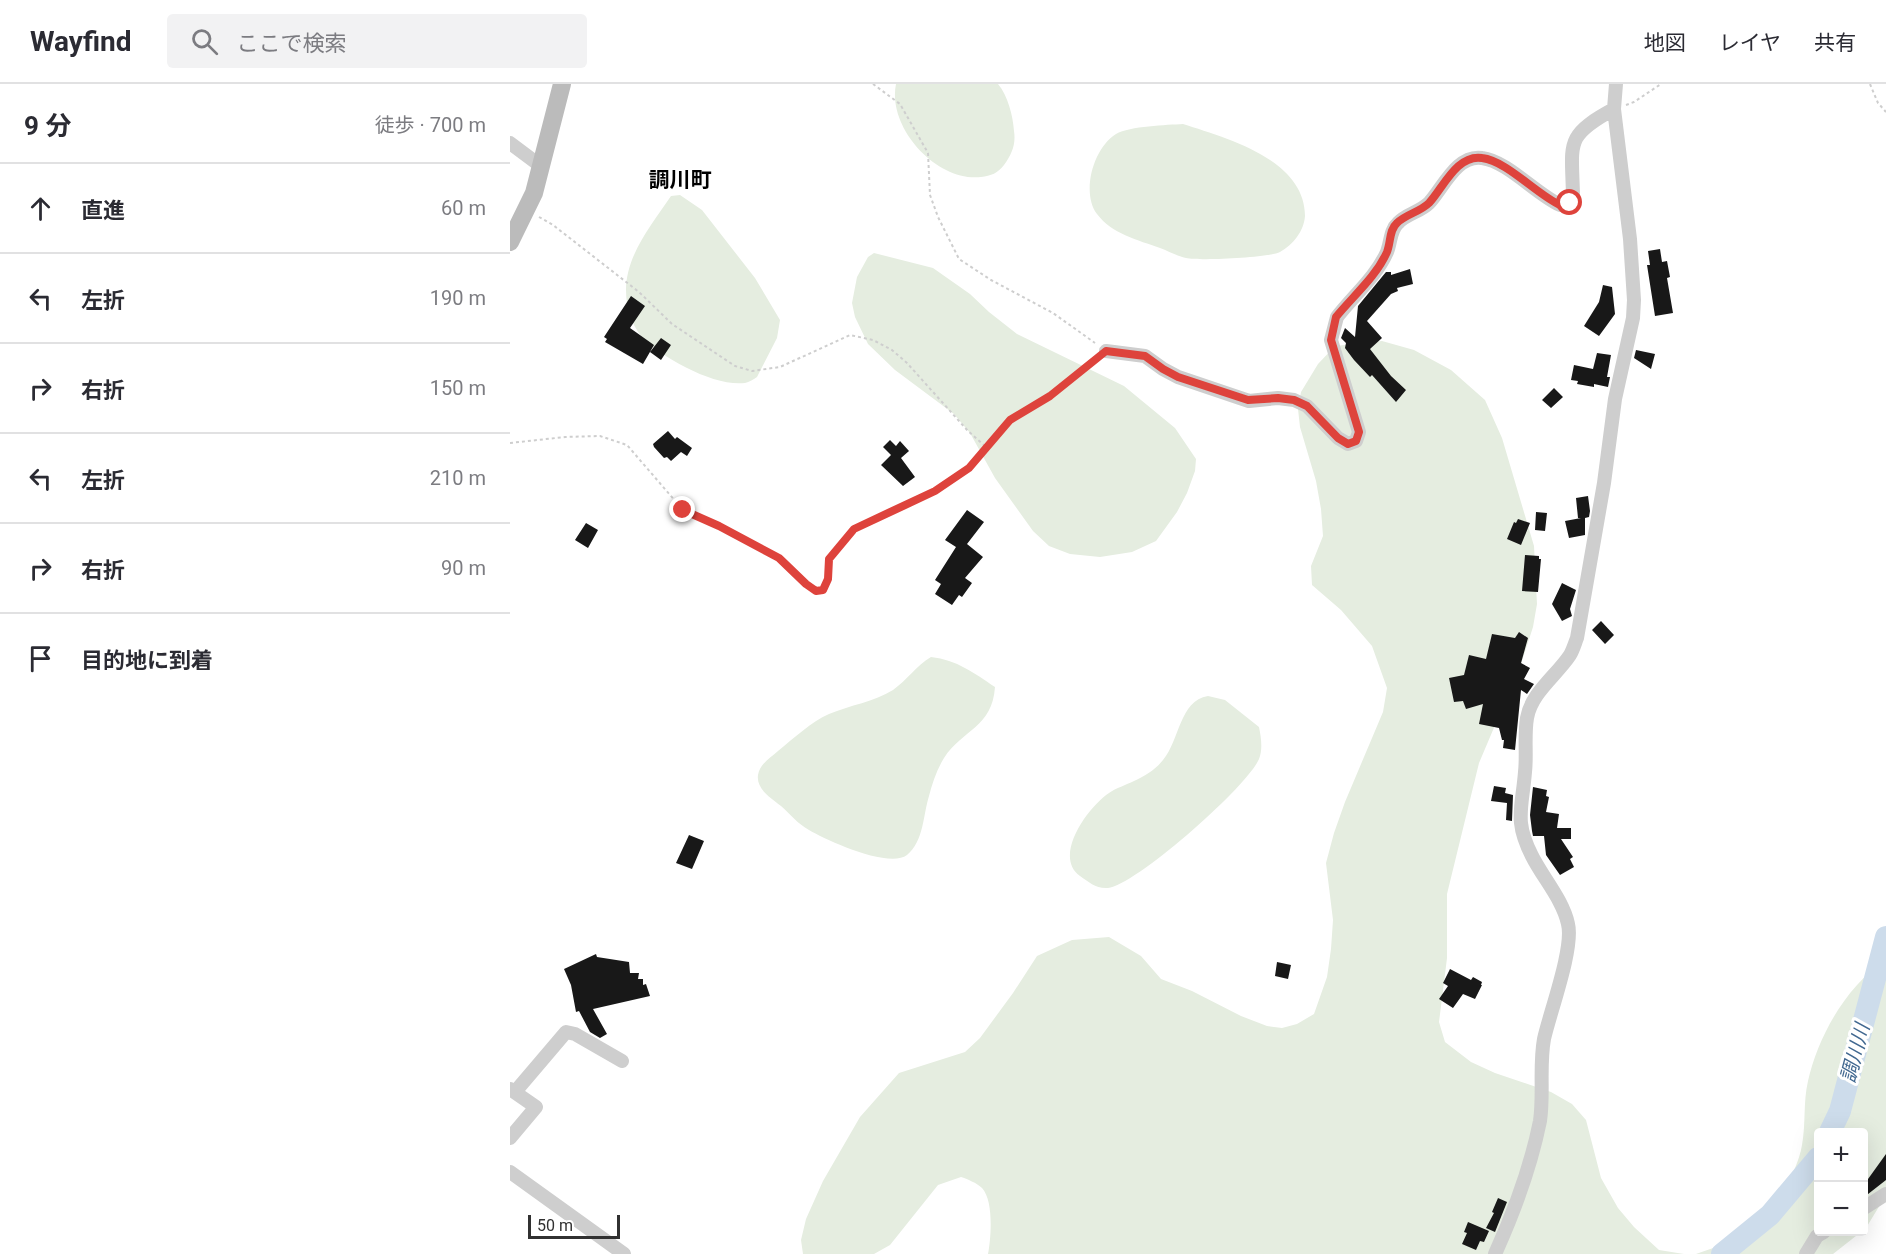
<!DOCTYPE html>
<html lang="ja">
<meta charset="utf-8">
<style>
:root{--surface:#fff;--page:#f2f2f3;--text:#2b2b33;--muted:#7c7c81;--line:#e1e1e2}
body{margin:0;font-family:Roboto,"Noto Sans JP",sans-serif;background:var(--page);color:var(--text)}
.controls{position:absolute;right:18px;bottom:18px;display:grid;overflow:hidden;border-radius:6px;box-shadow:0 6px 24px #0002}
.controls button{width:54px;height:54px;display:grid;place-items:center;padding:0;border:0;border-bottom:2px solid var(--line);background:var(--surface);color:var(--text);font:30px sans-serif}
.scale{position:absolute;left:18px;bottom:15px;width:92px;box-sizing:border-box;padding-left:6px;border:3px solid #313131;border-top:0;font-size:16px;line-height:21px;white-space:nowrap;color:#313131;-webkit-text-stroke:4px #fff;paint-order:stroke}
.stop{position:absolute;width:18px;height:18px;margin:-14px;border:4px solid #de433c;border-radius:50%;background:#fff}
.stop.end{background:#de433c;border-color:#fff;box-shadow:0 2px 6px #0008}
.list{margin:0;padding:0;list-style:none}
h2{display:flex;justify-content:space-between;align-items:center;height:78px;margin:0;padding:0 24px;font-size:26px}
h2 small{font-size:20px;font-weight:400;color:var(--muted)}
.list li{display:grid;grid-template-columns:39px 1fr auto;gap:18px;align-items:center;box-sizing:border-box;height:90px;padding:0 24px;border-top:2px solid var(--line)}
.list b{display:block;font-size:22px;white-space:nowrap}
.list em{font-size:20px;font-style:normal;color:var(--muted)}
.icon{flex:none;width:33px;height:33px;fill:none;stroke:currentColor;stroke-width:2;stroke-linecap:round;stroke-linejoin:round}
.map{position:relative;flex:none;width:1376px;height:1170px;overflow:hidden}
header{display:flex;align-items:center;gap:36px;box-sizing:border-box;height:84px;padding:0 30px;background:var(--surface);border-bottom:2px solid var(--line)}
header strong{font-size:28px}
nav{display:flex;gap:33px;margin-inline-start:auto;font-size:21px}
.search{width:420px;height:54px;background:var(--page);display:flex;align-items:center;gap:15px;box-sizing:border-box;padding:0 21px;border-radius:6px;color:var(--muted);font-size:22px}
main{display:flex}
aside{flex:1;background:var(--surface)}
.map>svg:first-child{display:block}
.green{fill:#e5ede0}
.lines{fill:none;stroke-linecap:round;stroke-linejoin:round}
.river{stroke:#cddceb;stroke-width:22}
.building{fill:#181818}
.path{stroke:#cecece;stroke-width:2;stroke-dasharray:3 3;stroke-linecap:butt}
.street{stroke:#cecece;stroke-width:14}
.secondary{stroke:#bbb;stroke-width:18}
.route{stroke:#de433c;stroke-width:8}
.labels{text-anchor:middle;dominant-baseline:central;stroke-width:6;stroke-linejoin:round;paint-order:stroke}
.water-label{font-size:20px;font-style:italic;fill:#416890;stroke:#fff}
.quarter-label{font-size:21px;font-weight:bold;fill:#000;stroke:#fff}
</style>
<header>
<strong>Wayfind</strong>
<div class="search"><svg class="icon" aria-label="search" viewBox="0 0 24 24"><circle cx="10" cy="10" r="6"/><path d="M15 15l6 6"/></svg>ここで検索</div>
<nav><a>地図</a><a>レイヤ</a><a>共有</a></nav>
</header>
<main>
<aside>
<h2>9 分<small>徒歩 · 700 m</small></h2>
<ul class="list">
<li><svg class="icon" aria-label="ahead" viewBox="0 0 24 24"><path d="M12 20V5M6 11l6-6 6 6"/></svg><div><b>直進</b></div><em>60 m</em></li>
<li><svg class="icon" aria-label="left" viewBox="0 0 24 24"><path d="M17 20v-9H6M10 6l-5 5 5 5"/></svg><div><b>左折</b></div><em>190 m</em></li>
<li><svg class="icon" aria-label="right" viewBox="0 0 24 24"><path d="M7 20v-9h11M14 6l5 5-5 5"/></svg><div><b>右折</b></div><em>150 m</em></li>
<li><svg class="icon" aria-label="left" viewBox="0 0 24 24"><path d="M17 20v-9H6M10 6l-5 5 5 5"/></svg><div><b>左折</b></div><em>210 m</em></li>
<li><svg class="icon" aria-label="right" viewBox="0 0 24 24"><path d="M7 20v-9h11M14 6l5 5-5 5"/></svg><div><b>右折</b></div><em>90 m</em></li>
<li><svg class="icon" aria-label="arrive" viewBox="0 0 24 24"><path d="M6 21V4h12l-3 4 3 4H6"/></svg><div><b>目的地に到着</b></div></li>
</ul>
</aside>
<div class="map">
<svg width="1376" height="1170" viewBox="0 0 1376 1170">
<rect width="100%" height="100%" fill="#fff"/>
<path class="green" d="M386,0H488C498,12 503,32 504,47C506,60 502,70 494,81C488,89 481,92 471,93C427,98 377,44 386,0Z
M673,40C716,54 795,75 795,132C794,147 783,161 770,168C758,174 689,177 676,174C667,172 658,167 650,164C628,156 602,150 587,130C571,109 583,64 606,50C620,42 657,41 673,40Z
M170,111L192,126L245,194L270,236L267,254L247,293C244,295 239,298 235,299C205,303 152,274 132,253C121,240 116,223 116,206C116,171 142,140 161,112Z
M364,169L423,184L460,210L479,228L507,250L614,302L665,344L686,375L685,387L677,409L667,428L646,457L622,468L590,473L560,470L539,462L523,447L485,394L460,349L444,330L385,286L358,260L345,233L342,219L347,193L358,173Z
M872,257L904,266L941,286L975,316L992,354L1024,462L1027,520L1023,543L1011,580L969,679L937,810V874L929,938L935,958L961,978L985,989L1041,1008L1062,1020L1076,1036L1091,1094L1108,1124L1124,1143L1149,1166L1174,1170H478C481,1154 484,1117 472,1104C467,1099 457,1095 451,1093L428,1101L380,1161L364,1170H293L291,1156L296,1135L313,1097L350,1033L389,989L455,968L470,954L503,909L527,872L562,856L599,853L631,872L651,895L682,907L731,932L757,942L772,944L787,940L804,930L817,893L821,865L823,836L816,779L824,749L835,718L873,628L877,604L862,562L831,526L802,501L801,482L813,452L811,425L806,397L790,343L788,325L791,308L808,280L825,262Z
M421,573C447,576 464,589 485,603C482,644 453,645 434,674C427,685 422,700 419,712C413,731 414,757 397,771C379,785 316,756 299,746C288,740 280,730 271,722C261,714 246,705 248,691C250,680 260,674 268,667C284,654 301,638 319,630C340,621 364,618 383,606C397,596 406,582 421,573Z
M698,612L715,616L749,643C751,653 753,665 749,675C738,702 626,801 598,804C586,805 579,798 570,792C542,772 579,722 599,709C606,704 616,701 624,697C635,692 645,686 653,676C670,656 669,617 698,612Z
M1376,876V1111L1356,1144L1354,1146V1048H1308V1148H1351L1323,1170H1186C1203,1164 1221,1159 1236,1149C1261,1132 1287,1091 1292,1061C1296,1040 1293,1018 1298,997C1308,952 1337,901 1376,876Z"/>
<g class="lines">
<path class="river" d="M1320,1048L1330,1027L1376,853
M1212,1170L1260,1131L1308,1074"/>
</g>
<path class="building" d="M1150,165L1152,178L1157,177L1160,193L1157,194L1163,229L1145,232L1137,181H1140L1138,167Z
M900,185L903,200L887,204L888,207L881,210L857,237L872,254L860,265L881,292L896,306L886,318L862,291L860,293L844,276L835,264L836,259L831,254L835,244L845,253L848,222L876,188H881V191Z
M1093,201L1102,203L1105,230L1089,252L1074,242L1089,218Z
M121,212L135,222L120,244L144,261L133,280L95,258L97,255L94,253Z
M151,254L161,261L151,276L140,268Z
M1126,266L1145,270L1141,285L1124,274Z
M1087,269L1101,271L1097,293H1100L1098,303L1084,300V303L1067,300L1068,297L1061,296L1064,281L1083,285Z
M1044,304L1053,313L1041,324L1032,316Z
M158,347L165,355L167,353L182,364L177,372L171,368L161,377L157,373L154,374L144,363L143,360Z
M380,356L386,362L390,357L399,367L391,374L405,393L393,402L371,381L381,371L373,363Z
M1078,412L1080,427L1079,433L1075,434V451L1059,454L1055,437L1071,434H1068L1066,414Z
M457,426L474,438L457,460L473,473L455,494L462,499L452,513L449,511L442,521L425,510L431,500L425,496L446,463L435,456Z
M1026,428L1037,429L1035,447L1025,446Z
M1008,435L1020,439L1011,461L997,455L1004,438L1006,439Z
M76,439L88,446L78,464L65,456Z
M1015,471L1029,472V475H1031L1028,508L1012,507Z
M1052,499L1066,506L1060,525L1062,532L1052,537L1042,520Z
M1091,537L1104,551L1095,560L1082,546Z
M1009,548L1018,554L1011,579L1020,584L1014,595L1024,600L1017,610L1011,606L1005,666L993,664L994,656H992L989,644L969,640L973,620L956,625L953,617L944,618L939,594L954,591L959,571L976,575L982,550L1005,554Z
M984,702L996,704L995,709L1003,711L1002,737L996,736L997,719L981,717Z
M1023,703L1037,706L1036,712L1039,713L1036,728L1049,730L1047,744H1061V755H1051L1063,773L1060,775L1064,783L1050,791L1036,771L1034,752H1023L1022,747L1020,731Z
M179,751L194,757L182,785L166,779Z
M86,870L87,873L119,878L120,889H129L128,895H133V901L136,900L140,912L83,925L97,950L90,954L80,948L69,927L66,928L61,901L54,885Z
M767,878L781,881L778,895L765,892Z
M940,885L961,896L963,893L972,898L971,901H972L965,915L953,910L943,924L929,915L938,902L933,899Z
M1376,1070V1096L1353,1114V1102Z
M988,1114L997,1118L985,1148L976,1144L984,1129L982,1128Z
M958,1138L979,1147L974,1158L970,1157L966,1166L952,1160L957,1149L954,1148Z"/>
<g class="lines">
<path class="path" d="M363,0L390,20L418,69L420,111L428,133L449,175L481,196L543,229L585,259
M1360,0L1368,19L1376,28
M1116,21L1124,18L1151,0
M29,133L43,141L129,208L162,240L225,282L242,287L270,283L340,251L363,256L382,266L397,279L458,347L477,364
M0,359L55,353L90,352L117,361L173,426L209,442L269,474L296,500L306,507L313,506L318,495L319,475L344,445L425,407L459,384L500,336L541,312L586,275"/>
<path class="street" d="M0,59L32,83
M596,267L635,272L653,285L668,293L739,317L768,314L784,316L797,322L828,354L838,360L846,357L849,348L821,256L827,233C843,212 866,193 877,168C881,158 880,146 888,139C896,130 910,128 919,119C933,104 947,70 972,74C997,77 1026,110 1050,121L1060,119L1063,112C1062,59 1054,52 1104,25
M0,1005L26,1023L0,1054
M5,1008L56,948L65,950L112,977
M0,1088L114,1170
M1354,1124L1376,1110
M985,1170C1004,1128 1021,1082 1030,1037C1034,1010 1029,982 1034,955C1040,928 1064,864 1058,840C1053,816 1033,794 1022,772C1004,737 1012,725 1015,688C1017,671 1014,652 1017,634C1021,609 1047,591 1060,571C1063,566 1065,559 1067,554L1094,399L1105,315L1123,234L1124,216L1120,155L1104,25L1106,0
M1296,1170L1307,1152L1314,1148"/>
<path class="secondary" d="M0,158L24,109L52,0"/>
</g>
<g class="lines">
<path class="route" d="M173,426L209,442L269,474L296,500L306,507L313,506L318,495L319,475L344,445L425,407L459,384L500,336L540,312L596,267L635,272L653,285L668,293L738,316L768,314L784,316L797,322L828,354L838,360L846,357L849,348L821,256L826,233C843,212 866,193 877,168C881,158 879,146 887,139C896,130 910,128 919,119C933,104 947,70 972,74C997,77 1026,110 1050,121L1060,119"/>
</g>
<g class="labels">
<g class="water-label">
<text transform="translate(1345 969) rotate(-75)">調川川</text>
</g>
<g class="quarter-label">
<text x="170" y="96">調川町</text>
</g>
</g>
</svg>
<div class="controls">
<button>+</button>
<button>−</button>
</div>
<div class="scale">50 m</div>
<div class="stop" style="left:1060px;top:119px"></div>
<div class="stop end" style="left:173px;top:426px"></div>
</div>
</main>
